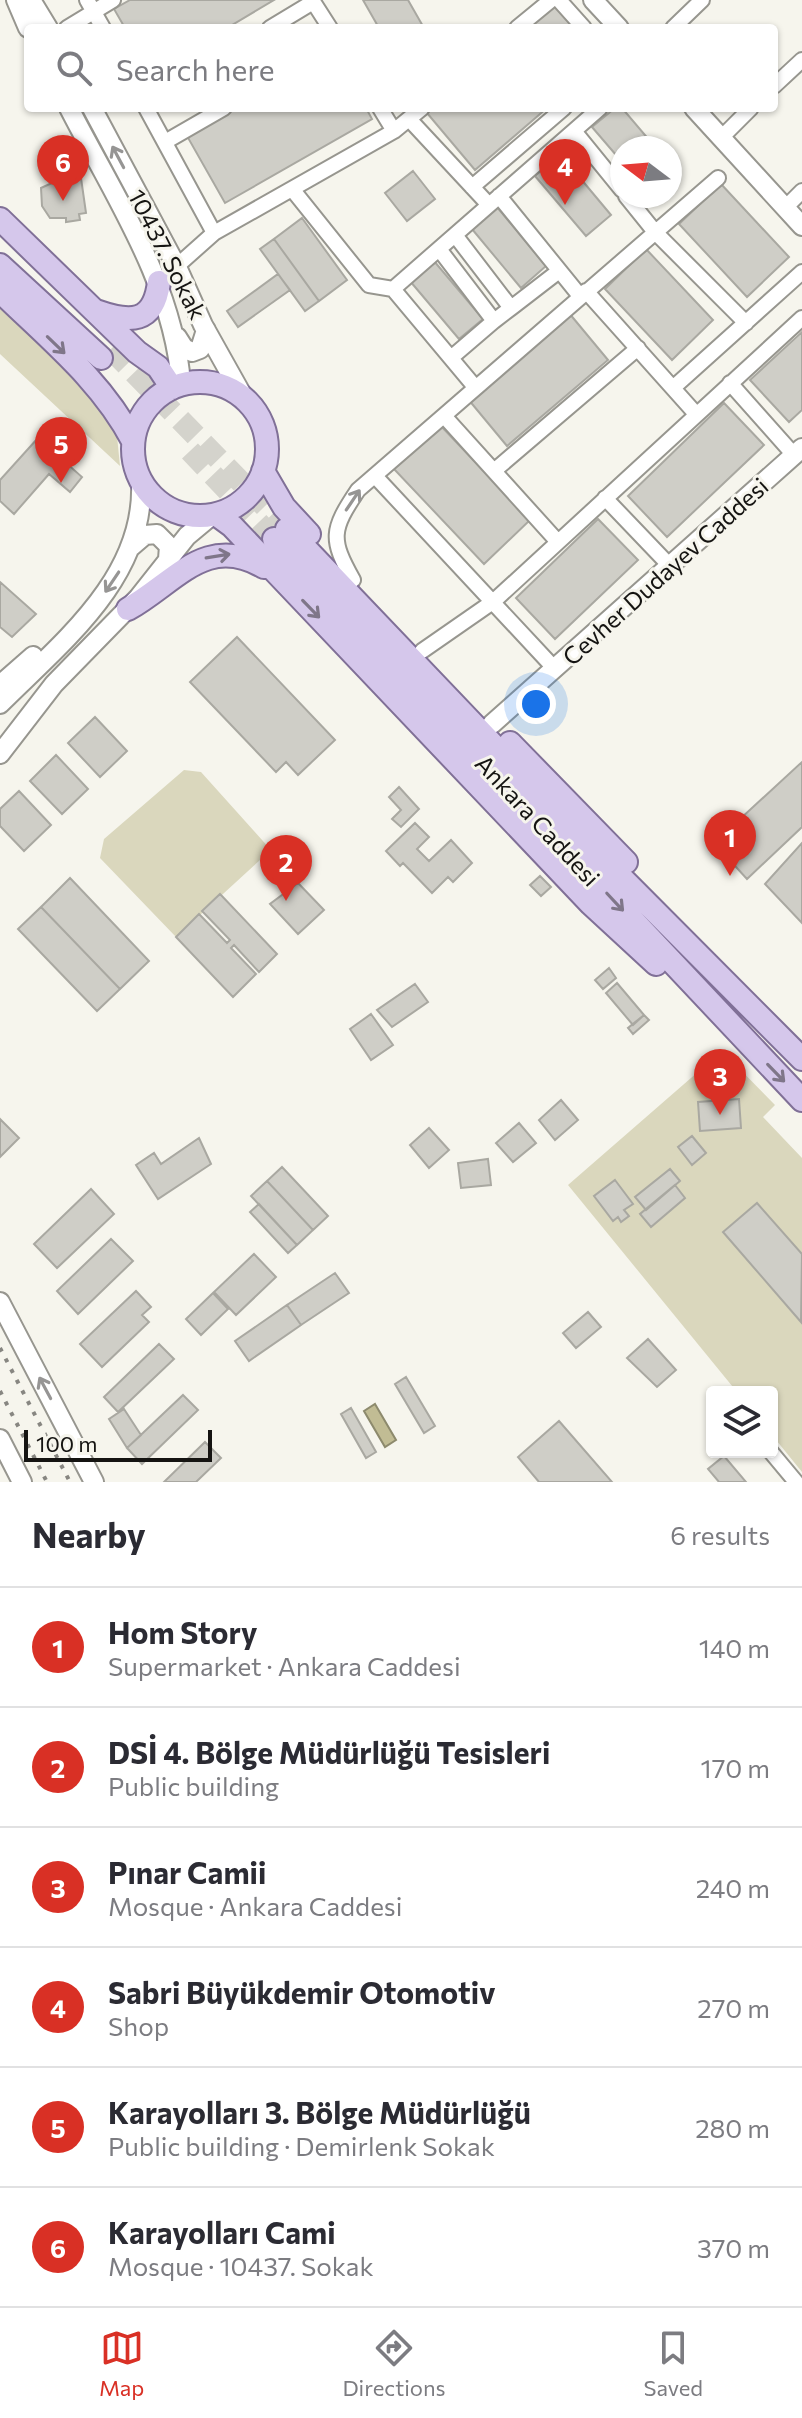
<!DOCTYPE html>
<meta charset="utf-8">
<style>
:root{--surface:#fff;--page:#f2f2f3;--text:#2b2b33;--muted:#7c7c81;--line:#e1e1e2;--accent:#d93025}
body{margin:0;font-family:Commissioner,sans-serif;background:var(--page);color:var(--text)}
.controls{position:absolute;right:24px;bottom:24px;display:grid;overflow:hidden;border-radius:8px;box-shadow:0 2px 6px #0004}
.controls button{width:72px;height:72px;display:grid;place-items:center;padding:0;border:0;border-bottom:2px solid var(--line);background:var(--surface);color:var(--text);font:40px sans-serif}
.compass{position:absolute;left:610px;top:136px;width:72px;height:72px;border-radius:50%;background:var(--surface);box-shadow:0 2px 6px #0004;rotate:286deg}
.scale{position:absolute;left:24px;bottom:20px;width:188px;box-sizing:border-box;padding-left:8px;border:4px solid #151412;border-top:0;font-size:22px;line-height:28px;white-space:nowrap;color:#151412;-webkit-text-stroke:6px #f6f5ed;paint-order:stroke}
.you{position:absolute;left:536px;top:704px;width:28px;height:28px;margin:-20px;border:6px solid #fff;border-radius:50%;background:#1a73e8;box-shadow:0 0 0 12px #1a73e833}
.badge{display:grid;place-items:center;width:52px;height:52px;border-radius:50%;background:var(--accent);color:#fff;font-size:26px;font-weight:700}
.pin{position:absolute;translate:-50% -66px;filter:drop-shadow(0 2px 4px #0008)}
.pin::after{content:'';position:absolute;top:42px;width:28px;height:24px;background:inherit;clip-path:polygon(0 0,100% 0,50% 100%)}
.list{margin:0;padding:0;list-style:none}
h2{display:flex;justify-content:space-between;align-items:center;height:104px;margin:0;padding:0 32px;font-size:34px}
h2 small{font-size:26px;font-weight:400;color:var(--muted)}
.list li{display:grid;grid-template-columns:52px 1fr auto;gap:24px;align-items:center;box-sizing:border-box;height:120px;padding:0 32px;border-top:2px solid var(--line)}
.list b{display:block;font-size:30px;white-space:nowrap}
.list p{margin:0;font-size:26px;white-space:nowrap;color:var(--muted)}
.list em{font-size:26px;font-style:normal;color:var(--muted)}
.icon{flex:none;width:44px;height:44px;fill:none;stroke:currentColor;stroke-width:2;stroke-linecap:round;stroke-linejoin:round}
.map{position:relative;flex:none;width:802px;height:1482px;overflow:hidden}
.search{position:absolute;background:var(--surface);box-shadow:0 2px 6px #0004;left:24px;right:24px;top:24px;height:88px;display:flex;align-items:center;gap:20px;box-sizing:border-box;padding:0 28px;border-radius:8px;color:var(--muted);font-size:30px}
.sheet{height:824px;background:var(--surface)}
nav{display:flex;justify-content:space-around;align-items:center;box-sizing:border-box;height:112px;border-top:2px solid var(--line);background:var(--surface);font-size:22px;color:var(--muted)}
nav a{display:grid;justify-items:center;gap:4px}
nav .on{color:var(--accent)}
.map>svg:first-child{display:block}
.green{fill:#dad7bd}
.water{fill:#c1bc94;stroke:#8d8a6d;stroke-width:2}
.building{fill:#cfcec7;stroke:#a9a8a1;stroke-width:2}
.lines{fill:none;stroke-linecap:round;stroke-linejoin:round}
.primary-tunnel{stroke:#d4d3cc;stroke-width:22;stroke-dasharray:22 11;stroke-linecap:butt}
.minor-casing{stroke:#97968f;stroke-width:18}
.tertiary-casing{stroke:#97968f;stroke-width:22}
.primary-casing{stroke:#807097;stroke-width:26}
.minor{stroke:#fff;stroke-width:14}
.tertiary{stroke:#fff;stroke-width:18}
.primary{stroke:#d5c7eb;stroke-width:22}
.rail{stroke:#878681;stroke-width:4;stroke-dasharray:4 8;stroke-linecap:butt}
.oneway{stroke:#969594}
.oneway2{stroke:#7f7689}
.labels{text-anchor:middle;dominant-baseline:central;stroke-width:6;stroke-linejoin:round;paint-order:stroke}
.street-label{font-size:24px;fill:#151412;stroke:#f6f5ed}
</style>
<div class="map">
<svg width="802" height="1482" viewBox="0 0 802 1482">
<rect width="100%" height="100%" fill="#f6f5ed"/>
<path class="green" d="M0,306L37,341L116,426L120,466L0,354Z
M184,770L201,772L271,850L176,937L100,858L104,839Z
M722,1051L775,1105L763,1117L802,1158V1472L772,1435V1392H737L568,1185Z"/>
<path class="water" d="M375,1404L396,1440L385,1447L364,1411Z"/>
<path class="building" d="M130,0H274L227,28H125L114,9Z
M363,0H408L424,28H379Z
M557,2L578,28H527Z
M237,108H366L372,119L225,203L187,136Z
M432,108H547L475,170L427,113Z
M615,108H622L656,148H622V162L592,127Z
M560,154L611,215L586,236L535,176Z
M413,171L435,199L407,221L385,193Z
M74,173L75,179L81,178L86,213L79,214L80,220L66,222V218H50L42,206L41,188L61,179L60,175Z
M721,184L789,257L747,297L679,224Z
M497,207L546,266L521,288L472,229Z
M302,218L347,280L319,301L274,239Z
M274,239L319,301L305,311L260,249Z
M646,249L713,320L672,360L605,289Z
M434,261L483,319L459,339L410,281Z
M278,274L290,290L238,327L227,311Z
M569,313L608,360L507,446L468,399Z
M802,332V410L789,422L750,380Z
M724,403L764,445L667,537L628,496Z
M440,425L530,520L484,564L394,469Z
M38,438L82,477L70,492L49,474L14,514L0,501V480Z
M598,519L638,560L555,639L516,598Z
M0,582L36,614L12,637L0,627Z
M237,637L335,740L298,775L286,762L276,772L190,682Z
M95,717L127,751L100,777L68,743Z
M56,755L88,789L62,814L30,781Z
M802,762V827L747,879L714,843Z
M399,787L419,809L401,827L392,819L401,810L389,797Z
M19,791L51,825L24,851L0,826V809Z
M415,823L429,837L417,849L429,861L451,840L472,863L453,882L448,877L432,893L403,863L400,866L386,851Z
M802,843V923L765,884Z
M540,876L551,887L541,896L530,885Z
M70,878L149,961L120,989L41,907Z
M298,883L324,910L298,934L270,904Z
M220,894L277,954L259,972L234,945L231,948L256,974L233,997L176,937L199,914L227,943L230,940L202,911Z
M41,907L120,989L97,1011L18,929Z
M609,968L616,978L603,989L595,980Z
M617,983L644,1015L633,1025L606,993Z
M415,984L428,1002L392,1027L377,1010Z
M371,1014L393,1045L371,1060L350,1029Z
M644,1015L649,1020L633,1034L628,1028Z
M739,1099L741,1128L700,1131L698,1102Z
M561,1100L578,1120L555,1140L539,1120Z
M0,1119L19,1138L0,1157Z
M519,1123L536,1143L513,1162L496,1143Z
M429,1128L449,1150L429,1168L410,1145Z
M692,1136L706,1153L692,1165L678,1147Z
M199,1138L211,1164L158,1199L136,1165L154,1153L161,1164Z
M488,1159L491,1185L461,1188L458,1163Z
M282,1167L328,1216L313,1230L267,1181Z
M670,1169L680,1181L646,1210L635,1197Z
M615,1180L633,1204L624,1210L629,1216L621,1222L618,1217L613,1221L594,1196Z
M267,1181L313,1230L297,1245L251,1196Z
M675,1185L685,1198L651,1227L640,1214Z
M91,1189L114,1214L57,1268L34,1244Z
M757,1203L802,1254L801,1322L723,1232Z
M259,1204L297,1245L288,1253L250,1212Z
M111,1239L133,1261L78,1314L57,1291Z
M254,1254L276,1277L236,1315L214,1292Z
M335,1273L349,1293L301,1325L287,1305Z
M136,1291L151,1307L142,1315L149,1322L102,1367L80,1344Z
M213,1293L228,1309L201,1335L186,1319Z
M287,1305L301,1325L249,1361L235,1341Z
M588,1312L601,1327L576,1348L563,1333Z
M648,1339L676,1370L657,1387L627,1358Z
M159,1344L174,1359L118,1412L104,1397Z
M406,1377L435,1426L424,1433L395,1384Z
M183,1395L198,1410L142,1464L127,1448Z
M351,1408L376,1452L366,1458L341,1414Z
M124,1409L141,1435L127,1448L109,1419Z
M559,1421L612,1482H539L518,1457Z
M205,1442L221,1458L196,1482H164Z
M724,1456L746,1482H719L708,1469Z"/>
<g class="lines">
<path class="primary-tunnel" d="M111,349L287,529
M190,451L274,539"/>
<g class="minor-casing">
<path id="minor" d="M87,0L103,28
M312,0L330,28
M559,0L584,28
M67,28L113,0
M270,28L313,2
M517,28L551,0
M673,28L702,0
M774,86L802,60
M146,108L214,233
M380,108L394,131
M409,119L489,205
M574,131L622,190
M721,138L751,108
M165,142L224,108
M472,187L564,108
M292,189L369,285L393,289L475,387
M499,196L580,296
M626,196L655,232L746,323
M785,208L802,191
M455,235L511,308L559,271
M439,249L494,321L511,308
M159,282L214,233L394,131L422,108
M393,289L600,108
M586,291L696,414
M452,357L494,321
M730,383L794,455
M674,387L802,272
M445,417L558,542
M495,470L638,348
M375,476L555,669
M605,498L671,567
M353,580C330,539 331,530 358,490L718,178
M422,651L494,601L802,318
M771,1452L796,1482"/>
</g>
<g class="tertiary-casing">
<path id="tertiary" d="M16,0L28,28
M31,0L48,28
M593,0L619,28
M69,108C114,196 174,284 181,384
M92,108L177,267L203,325L245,400
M694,108L802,226
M177,337L184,348L192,352L200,349L206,330
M131,547L145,535L157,534L169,546L168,559
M0,685L33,656
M0,704C61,643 145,578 141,483
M492,724L802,448
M0,754L54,684L138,598L187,536L211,516
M0,1302L94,1482
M0,1439L22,1482"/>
</g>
<g class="primary-casing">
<path id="primary" d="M0,219L137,352L158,367L172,388
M0,265L101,358
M0,291C48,338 102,381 133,441
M96,311C130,323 154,324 159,282
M133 449a67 67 0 1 1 134 0a67 67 0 1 1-134 0Z
M263,471L284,507L309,534
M217,515L232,526L591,904L656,964
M287,529L578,834L802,1059
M274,539L802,1100
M128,609C176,582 206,533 264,567
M510,743L626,862"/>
</g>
<use href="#minor" class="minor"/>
<use href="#tertiary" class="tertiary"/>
<use href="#primary" class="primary"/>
<path class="rail" d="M0,1348L70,1482
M0,1391L47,1482"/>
</g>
<defs><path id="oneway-shaft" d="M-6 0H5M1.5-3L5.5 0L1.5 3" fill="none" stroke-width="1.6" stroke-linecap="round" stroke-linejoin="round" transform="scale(2)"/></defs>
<g class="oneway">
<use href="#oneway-shaft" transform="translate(118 157) rotate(-118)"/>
<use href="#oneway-shaft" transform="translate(353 500) rotate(-56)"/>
<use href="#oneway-shaft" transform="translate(112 582) rotate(124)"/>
<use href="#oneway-shaft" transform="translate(45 1388) rotate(-118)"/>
</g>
<g class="oneway2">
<use href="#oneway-shaft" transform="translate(56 345) rotate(44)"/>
<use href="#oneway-shaft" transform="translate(218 556) rotate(-9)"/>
<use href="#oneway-shaft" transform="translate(311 609) rotate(46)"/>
<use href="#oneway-shaft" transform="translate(615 902) rotate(47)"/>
<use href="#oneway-shaft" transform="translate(776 1073) rotate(46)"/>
</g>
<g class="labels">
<g class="street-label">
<text transform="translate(168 254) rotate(63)">10437. Sokak</text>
<text transform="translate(665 571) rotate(-42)">Cevher Dudayev Caddesi</text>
<text transform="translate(538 820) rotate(47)">Ankara Caddesi</text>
</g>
</g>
</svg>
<div class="controls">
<button><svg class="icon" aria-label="layers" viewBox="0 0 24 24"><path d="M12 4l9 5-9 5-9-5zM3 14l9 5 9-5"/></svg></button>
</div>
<svg class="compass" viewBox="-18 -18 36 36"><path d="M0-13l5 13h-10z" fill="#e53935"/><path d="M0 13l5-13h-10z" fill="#7c7c81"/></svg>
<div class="scale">100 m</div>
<div class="you"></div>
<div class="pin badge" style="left:730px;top:876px">1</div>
<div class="pin badge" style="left:286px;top:901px">2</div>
<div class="pin badge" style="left:720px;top:1115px">3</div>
<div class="pin badge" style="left:565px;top:205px">4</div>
<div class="pin badge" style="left:61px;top:483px">5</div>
<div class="pin badge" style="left:63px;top:201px">6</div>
<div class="search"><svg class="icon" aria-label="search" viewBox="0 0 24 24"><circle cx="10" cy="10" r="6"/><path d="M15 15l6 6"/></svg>Search here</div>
</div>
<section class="sheet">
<h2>Nearby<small>6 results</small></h2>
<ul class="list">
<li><span class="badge">1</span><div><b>Hom Story</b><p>Supermarket · Ankara Caddesi</p></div><em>140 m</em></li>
<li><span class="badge">2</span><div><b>DSİ 4. Bölge Müdürlüğü Tesisleri</b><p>Public building</p></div><em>170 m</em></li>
<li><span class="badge">3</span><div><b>Pınar Camii</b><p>Mosque · Ankara Caddesi</p></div><em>240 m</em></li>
<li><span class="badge">4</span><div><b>Sabri Büyükdemir Otomotiv</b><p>Shop</p></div><em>270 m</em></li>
<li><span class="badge">5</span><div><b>Karayolları 3. Bölge Müdürlüğü</b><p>Public building · Demirlenk Sokak</p></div><em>280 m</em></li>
<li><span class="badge">6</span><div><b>Karayolları Cami</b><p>Mosque · 10437. Sokak</p></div><em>370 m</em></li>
</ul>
</section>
<nav>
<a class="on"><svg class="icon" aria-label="map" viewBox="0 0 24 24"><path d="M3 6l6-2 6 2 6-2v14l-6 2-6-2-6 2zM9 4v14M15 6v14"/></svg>Map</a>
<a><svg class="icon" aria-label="directions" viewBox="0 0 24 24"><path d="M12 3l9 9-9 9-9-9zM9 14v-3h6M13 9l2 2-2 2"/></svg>Directions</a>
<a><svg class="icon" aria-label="saved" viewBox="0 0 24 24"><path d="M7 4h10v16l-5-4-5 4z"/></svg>Saved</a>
</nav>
